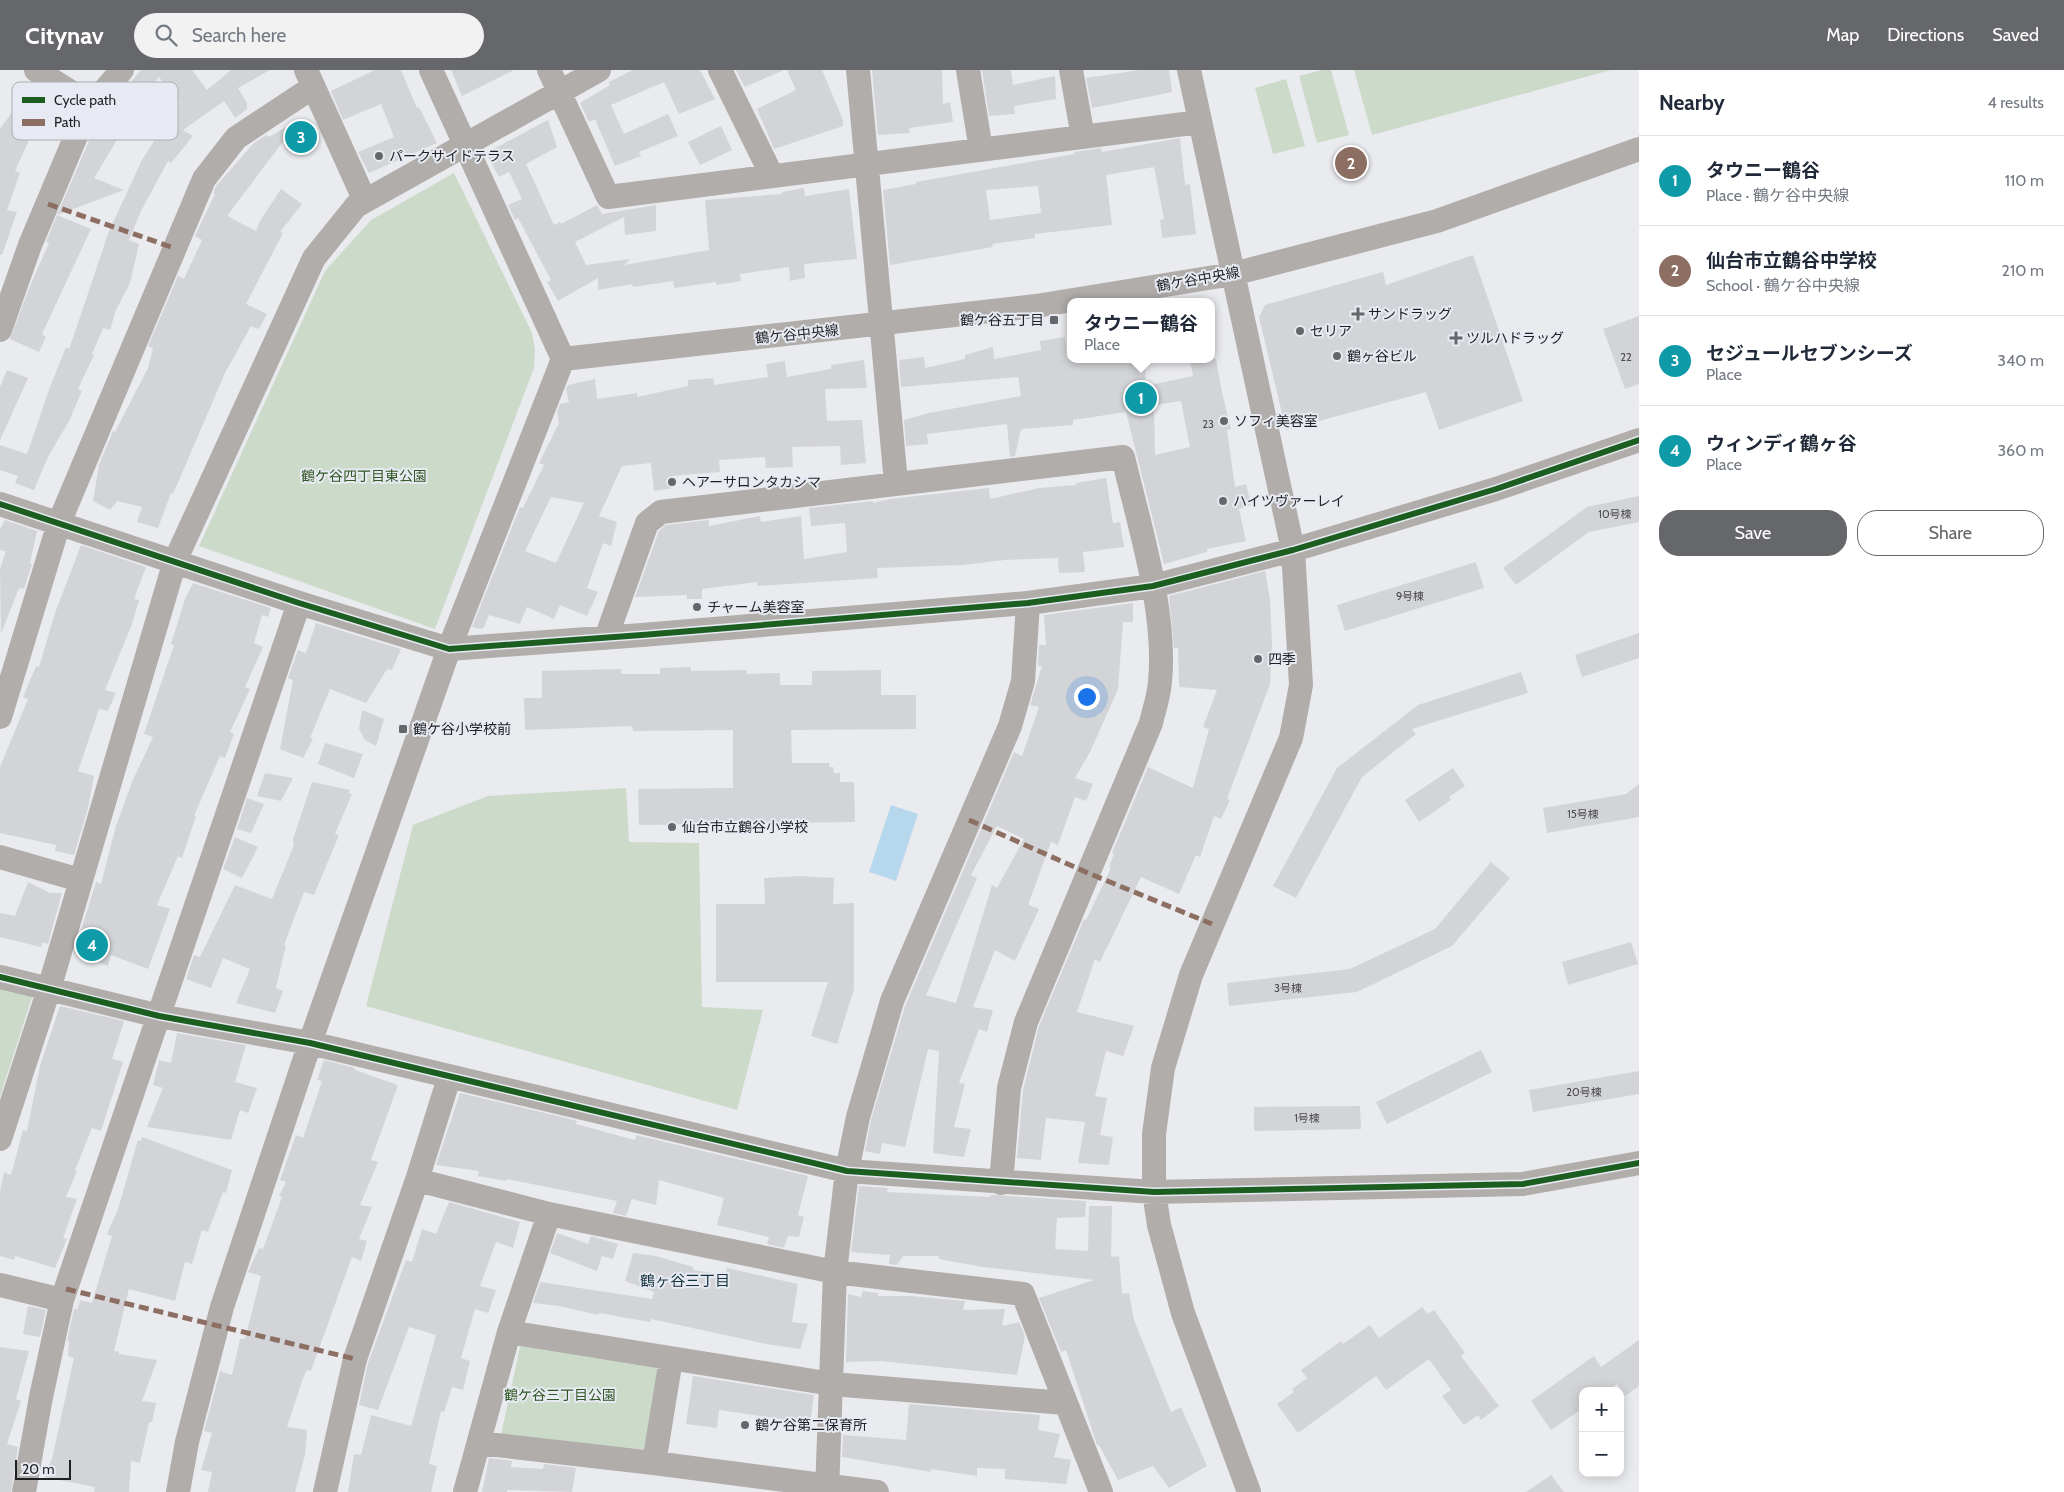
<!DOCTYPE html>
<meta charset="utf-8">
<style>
:root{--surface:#fff;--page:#f2f2f3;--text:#1f2937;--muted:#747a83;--line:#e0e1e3;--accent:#66676a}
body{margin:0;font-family:Cabin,"Noto Sans JP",sans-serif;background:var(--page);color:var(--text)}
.controls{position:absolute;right:15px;bottom:15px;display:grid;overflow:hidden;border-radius:10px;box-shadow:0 2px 12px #0003}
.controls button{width:45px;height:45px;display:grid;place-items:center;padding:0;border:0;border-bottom:1px solid var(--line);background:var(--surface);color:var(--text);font:25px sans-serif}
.scale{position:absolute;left:15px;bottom:12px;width:56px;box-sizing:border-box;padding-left:5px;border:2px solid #1f2023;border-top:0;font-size:14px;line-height:18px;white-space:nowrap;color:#1f2023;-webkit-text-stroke:4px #e7eaf2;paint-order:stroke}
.you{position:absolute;left:1086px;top:626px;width:18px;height:18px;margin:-12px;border:4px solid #fff;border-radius:50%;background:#1a73e8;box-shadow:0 0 0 8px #1a73e833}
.badge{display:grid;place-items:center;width:32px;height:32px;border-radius:50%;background:var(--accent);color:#fff;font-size:16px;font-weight:700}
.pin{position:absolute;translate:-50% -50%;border:2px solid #fff;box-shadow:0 1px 5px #0006}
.popup{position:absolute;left:1067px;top:228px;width:148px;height:65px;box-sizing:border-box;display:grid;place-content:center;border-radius:10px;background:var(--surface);filter:drop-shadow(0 1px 4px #0005);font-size:16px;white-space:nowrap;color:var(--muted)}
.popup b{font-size:19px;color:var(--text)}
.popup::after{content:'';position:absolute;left:50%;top:100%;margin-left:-10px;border:10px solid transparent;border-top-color:var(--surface)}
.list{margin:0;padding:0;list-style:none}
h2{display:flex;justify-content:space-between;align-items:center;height:65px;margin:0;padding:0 20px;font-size:21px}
h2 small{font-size:16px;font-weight:400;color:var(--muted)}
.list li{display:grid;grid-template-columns:32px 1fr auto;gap:15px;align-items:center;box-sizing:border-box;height:90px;padding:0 20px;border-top:1px solid var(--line)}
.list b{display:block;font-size:19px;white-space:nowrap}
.list p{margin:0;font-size:16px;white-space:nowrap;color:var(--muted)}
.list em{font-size:16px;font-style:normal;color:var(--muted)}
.actions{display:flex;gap:10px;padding:15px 20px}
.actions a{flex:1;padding:11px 0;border:1px solid var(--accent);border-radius:20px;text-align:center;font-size:18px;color:var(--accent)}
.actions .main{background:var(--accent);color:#fff}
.icon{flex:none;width:28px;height:28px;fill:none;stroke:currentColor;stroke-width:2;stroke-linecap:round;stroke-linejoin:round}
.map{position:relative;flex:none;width:1639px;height:1422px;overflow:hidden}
header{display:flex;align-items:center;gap:30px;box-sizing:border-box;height:70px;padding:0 25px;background:var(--accent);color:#fff}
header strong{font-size:24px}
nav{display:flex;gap:28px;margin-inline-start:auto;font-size:18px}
.search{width:350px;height:45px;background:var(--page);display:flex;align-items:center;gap:12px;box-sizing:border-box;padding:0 18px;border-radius:28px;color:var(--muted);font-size:19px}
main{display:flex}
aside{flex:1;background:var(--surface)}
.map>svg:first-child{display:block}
.green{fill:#ccdaca}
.water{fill:#b6d7ec}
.building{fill:#d3d4d7;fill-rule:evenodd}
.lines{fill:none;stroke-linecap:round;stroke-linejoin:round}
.minor{stroke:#b0adaa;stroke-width:24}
.quiet{stroke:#8d6e63;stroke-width:5;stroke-dasharray:10 5;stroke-linecap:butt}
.cycleway-casing{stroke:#e7eaf2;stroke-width:9}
.cycleway{stroke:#1b5e20;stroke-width:6}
.poi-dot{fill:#66676a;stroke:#e7eaf2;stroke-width:2}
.labels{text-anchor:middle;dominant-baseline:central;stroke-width:4;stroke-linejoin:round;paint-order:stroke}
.number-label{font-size:11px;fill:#4c4d50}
.poi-label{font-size:14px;fill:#1f2023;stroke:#e7eaf2;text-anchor:start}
.street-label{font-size:14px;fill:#1f2023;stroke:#e7eaf2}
.park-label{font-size:14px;fill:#315722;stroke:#e7eaf2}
.neighbourhood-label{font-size:15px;fill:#16343e;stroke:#e7eaf2}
.key{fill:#e7eaf2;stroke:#abadb4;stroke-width:1}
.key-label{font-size:14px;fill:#1f2023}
</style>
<header>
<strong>Citynav</strong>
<div class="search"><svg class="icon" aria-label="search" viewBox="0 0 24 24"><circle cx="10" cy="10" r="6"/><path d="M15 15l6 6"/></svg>Search here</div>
<nav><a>Map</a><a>Directions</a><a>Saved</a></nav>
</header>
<main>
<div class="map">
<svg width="1639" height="1422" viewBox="0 0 1639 1422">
<rect width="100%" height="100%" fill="#eaebef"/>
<path class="green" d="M1322,0H1331L1349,65L1317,73L1299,6Z
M1354,0H1611L1372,65Z
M1286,9L1305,76L1273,84L1255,18Z
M454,103L532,263L535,280L534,298L435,559L199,476L325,201L371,150Z
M626,718L629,772L699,773L702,937L763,940L737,1040L366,936L413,755L488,726Z
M0,916L33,924L0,1027Z
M521,1272L664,1298L649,1380L501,1365Z"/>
<path class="water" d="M891,735L918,744L896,811L869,802Z"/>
<path class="building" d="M141,0H192L207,20L231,0H270L238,18L247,33V39L235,48L224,31L183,60L193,66L171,93L168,91L141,141L129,170L139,174L130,213L116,240L110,260L103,258L92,284L94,285L78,319L82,321L69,351L48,387L34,420L15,413L18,406L0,400V375L27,384L50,317L66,277L69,279L75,262L109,161L142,90L175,38L180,34L159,7L121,50L108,39Z
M375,0H401L417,38L419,37L437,73L369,103L358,82L394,67L381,34L343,50L331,21Z
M451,0H514L462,26Z
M633,0H700L715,29L679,44L664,12L611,35L624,64L668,44L678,66L639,82L641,86L615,96L595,49L589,52L580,33L610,15L609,12Z
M736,0H784L745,17Z
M787,0H822L843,50V56L774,79L757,39L796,20Z
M872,0H942L943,34L950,32L953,52L909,58L910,63L878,65Z
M982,0H1011L1013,15L1055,6L1056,29L1014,36L1015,44L989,46Z
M1140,0H1169L1172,22L1092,38L1086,8Z
M31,15L58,30L41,58L36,55L15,101L20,103L7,140L17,142L2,185H0V59Z
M101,49L123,60L94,108L124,120L57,145L92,64Z
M300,49L227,146L256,161L260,151L281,119L302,134L280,162L283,163L246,234L267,244L259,259L251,256L225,303L173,424L171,423L158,458L137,452L142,437L117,431L110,440L93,431L99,395L113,361L115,362L148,298L153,278L148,276L178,206L184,209L202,170L195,166L215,124L213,123L216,116L254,73L266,65L269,67Z
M548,50L557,77L526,94L554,155L560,152L561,154L597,135L602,144L656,135V161L625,165L624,147L575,172L586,195L630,189L624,195L709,180L705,130L782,124V122L804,118L805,126L849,119L857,189L804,194L805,208L790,211L789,197L740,204L741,211L716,215V212L674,218L673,211L633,217L632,214L598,220V208L558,231L547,212L551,210L518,148L515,150L508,135L522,129L509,102L499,107L486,83Z
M721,56L732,80L700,95L688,72Z
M1180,68L1185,115L1190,114L1196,164L1162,168L1160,150L1164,149L1154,97L1106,105L1112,155L1035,164V168L992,174L993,177L890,195L883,120L916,114V112L1074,84V82L1101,78L1102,82ZM1038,116L1041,143L990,150L986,120Z
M57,145L91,159L42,264L46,267L39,282L10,269L30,216L49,173L46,172Z
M1473,185L1523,331L1439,360L1426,322L1286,360L1259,247L1265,235L1383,202L1386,215Z
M1639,246V314L1625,319L1603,259Z
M1065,267L1067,289H1144L1146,316L1193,306L1190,289H1216L1222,322L1231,359L1227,360L1235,417L1246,414L1251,435L1239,439L1246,471L1207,479V482L1164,494L1126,342L1073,350V355L1021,359L1015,386L1010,387L1007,354L927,364L928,374L906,376L904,350L929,343L1021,326L1018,307L901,317L899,290L924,287L925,298L965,289V285L993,277L994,289L1041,280L1040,271ZM1181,331L1190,377L1155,385L1154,335Z
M864,290L867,318L825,319L827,351L862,350L866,393L841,395L840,376L792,377L793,397L766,398L765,387L719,390L720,402L672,406L673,418L654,421L651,393L622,396L599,446L617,452L611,476L603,473L587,518L598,522L587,546L560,535L554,549L527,537L520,554L489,545L483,559L472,557L520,437L523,438L544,395L539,393L559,353L557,341L560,334L569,332L566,319L568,315L595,309L597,329L637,323V327L688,316V310L713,308L714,315L768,307L766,294L785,291L787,307L831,299V295ZM551,427L584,433L556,493L525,481Z
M7,300L28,308L0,370V317Z
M1106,408L1113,453L1120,452L1124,477L1083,482L1085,502L1059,503L1058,488L1005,490L962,495L877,498L878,508L758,516L757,512L702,519V529H687V525L635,527L659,461L666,455L709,450V456L760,446L761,452L801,446L804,489L847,482L845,453L811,456L809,438L873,431V433L890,429L989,418L990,429L1039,418L1076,415V413Z
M1639,426V452L1589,462L1516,515L1503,498L1587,437Z
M5,450L37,461L30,493L32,494L24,519L19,518L1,564L0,499L6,481L0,480V459Z
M81,475L146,497L134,529L139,530L132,554L105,620L116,623L108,641L99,639L78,701L94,706L88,738L74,785L55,781L56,775L0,763V697L28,629L23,627L36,596L39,597L55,543Z
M1476,492L1484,518L1345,561L1337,535Z
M1265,501L1270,529L1272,574L1270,614L1227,729L1230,730L1221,749L1214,746L1200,787L1196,785L1179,824L1141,807L1100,892L1095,889L1077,942L1134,956L1123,986L1106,981L1095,1026L1107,1028L1100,1065L1113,1067L1109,1095L1078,1093L1085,1052L1046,1048L1041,1090L1017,1088L1023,1020L1039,956L1084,849L1086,850L1111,798L1109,797L1114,784L1112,783L1148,697L1193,718L1209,659L1203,657L1217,620L1179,617L1178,578H1174L1169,526Z
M193,513L271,538L268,547L262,545L254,573L263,577L245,617L250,619L230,662L234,664L225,688L220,686L194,746H196L182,788L178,786L157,835L170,839L148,899L111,885L108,896L74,883L96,812L101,814L116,756L132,712L153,667L144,664L174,575L171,574L185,529Z
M1133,533V552H1123L1118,619L1090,682L1075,708L1093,714L1086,731L1075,727L1058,775L1051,772L1028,835L1039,839L1015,891L995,880L973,937L993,940L987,962L979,959L959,1013L965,1014L954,1057L971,1059L964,1087L933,1083L939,981L928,979L905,1077L882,1073L880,1084L865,1081L871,1050L905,936L1014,682L1022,686L1039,637L1030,635L1042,596H1038L1039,575H1046L1044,545ZM997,756L1024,769L997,818L992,815L956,933L926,925L977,808L971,805Z
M316,553L401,579L392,600L387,599L366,633L330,619L310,668L313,669L303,688L280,679L293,610L288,608L298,580L306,583Z
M1639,563V588L1582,607L1575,585Z
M691,597V601L747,600L746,604L780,603V615H812V601L881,600V625H916V659L791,660L792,693H829V697H833L834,703H840V712H854L855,752L639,755L638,719L733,718V660L633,661L632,656L525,660L524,628H542V601L621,599V604H660V598Z
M1521,602L1528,623L1412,659L1416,664L1362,707L1296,828L1273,816L1337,698L1418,635Z
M362,640L384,649L376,676L365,670L359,659Z
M325,673L363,684L354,708L318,694Z
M1453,698L1465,716L1449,727L1451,730L1419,752L1405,730Z
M265,703L293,708L281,731L257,726Z
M312,712L350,720L349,723L352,724L335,764L339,765L314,825L304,822L284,875H286L276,918L283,921L275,943L236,933L250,899L223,888L211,918L186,909L194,885L200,887L235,815L272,829L294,775L293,769Z
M1639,714V747L1547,763L1543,738L1626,724Z
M247,728L264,734L251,763L237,759Z
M235,767L258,777L242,808L223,799Z
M1491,792L1510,808L1452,876L1357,922L1229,936L1227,913L1350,899L1435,859Z
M800,806L834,808L833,834L854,833V919L837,974L811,966L828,912H716V834H765L764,808Z
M28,812L50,823H62L48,874L43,872L41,877L0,867V843L15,846Z
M1631,872L1638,894L1568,915L1562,892Z
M60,936L124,951L112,989L123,992L101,1061L92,1058L75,1100L77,1101L66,1127L77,1129L63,1168L67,1169L55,1198L15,1186L14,1190L0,1186V1122L4,1102L11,1105L23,1060L27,1061L40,996Z
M177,963L246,975L235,1012L257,1018L248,1043L240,1040L231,1070L147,1057L163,1018L153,1015L159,990L171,993Z
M1481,980L1492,1002L1387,1054L1376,1032Z
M324,990L355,998V1000L398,1015L371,1090L378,1092L360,1135L372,1137L359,1169L367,1171L361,1191L352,1187L311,1301L307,1300L303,1308L287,1357L307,1360L305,1385L295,1422H208L212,1402L201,1400L212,1363L204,1361L220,1301L232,1305L240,1269H245L261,1206L248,1202L259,1178L263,1179L282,1127L279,1126L286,1112L280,1110L296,1065L303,1068L322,1011L317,1010Z
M1639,1001V1024L1533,1042L1529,1020Z
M460,1023L562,1047L577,1051L576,1054L635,1070L636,1065L808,1106L798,1145L804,1147L799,1167L788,1166L784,1178L767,1174L769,1167L717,1155L724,1128L659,1110L656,1135L632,1129L626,1146L613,1143L617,1131L507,1109V1111L478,1106L479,1101L436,1095Z
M1360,1036L1361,1059L1254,1061V1037Z
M142,1067L232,1100L226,1123L223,1122L208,1162L202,1160L192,1194L185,1192L175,1231L129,1219L114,1281L119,1282V1284L157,1290L142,1331L156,1333L152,1352H149L140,1393L131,1391L129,1422H94L95,1417L44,1407L52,1389L74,1288L68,1286L69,1271H67L74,1239H78L80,1230L92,1233L112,1166L107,1164L118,1139L138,1070L141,1071Z
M859,1116L888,1118L887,1122L990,1127V1125H995L1086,1131L1085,1147L1057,1148L1055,1179L1088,1181L1089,1136H1112L1111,1187L1119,1186L1122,1224L1129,1223L1134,1250L1171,1342L1181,1337L1207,1396L1169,1418L1153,1396L1118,1410L1099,1375H1097L1066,1280L1061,1282L1039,1228L1094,1210L983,1197L939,1189V1186H903L897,1195L889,1194L890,1185L851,1182Z
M449,1132L520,1152L513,1178L496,1172L480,1216L496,1220L488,1243L475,1239L461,1288L470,1291L463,1320L452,1317L444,1342L441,1341L429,1394L437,1396L431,1422H348L354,1384L361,1385L371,1345L411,1356L412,1353L436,1265L409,1257L378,1340L359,1335L368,1293L406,1190L412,1192L422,1159L436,1164Z
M557,1163L588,1174L591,1166L618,1174L613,1189L602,1186L597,1201L550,1183Z
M633,1183L656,1186L693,1197V1200L725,1205L727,1198L798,1214L792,1252L808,1254L800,1279L766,1274L651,1249L650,1252L599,1243L598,1245L559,1236L533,1233L540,1212L652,1229L654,1222L625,1211Z
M863,1221L878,1223V1226H911L965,1231L963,1240L1005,1239L1002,1256L1019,1252L1025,1266L1017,1305L880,1291L846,1292L848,1224L861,1227Z
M28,1236L46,1240L40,1267L23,1264Z
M1422,1237L1428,1244L1434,1240L1465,1283L1461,1286L1499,1336L1481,1350L1478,1345L1464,1355L1442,1326L1451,1320L1429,1289L1386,1320L1376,1306L1298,1363L1277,1334L1294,1322L1292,1319L1307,1308L1301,1300L1341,1271L1343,1274L1370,1255L1379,1268Z
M1639,1270V1316L1625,1326L1617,1314L1608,1321H1583V1338L1551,1360L1531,1331L1594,1286L1601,1297Z
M0,1277L29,1281L16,1329L21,1331L7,1374L18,1377L11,1422H0Z
M693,1306L814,1325L810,1353L719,1340L717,1358L686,1354Z
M909,1334L1040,1345L1038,1360L1060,1364L1054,1387L1071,1390L1066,1414L1005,1409V1399L977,1398V1406L931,1399V1402L842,1387L843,1365L906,1370Z
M489,1388L512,1391L511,1397L543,1399L544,1394L576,1398L572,1422L507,1420V1422H482Z
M1551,1405L1564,1422H1526Z"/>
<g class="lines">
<path class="minor" d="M36,0L93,36
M306,0L365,131
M549,0L608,127L1200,52
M720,0L772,106
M858,0L896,413
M968,0L981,80
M1071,0L1083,67
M1189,0L1293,480L1301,615L1291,668L1191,905L1163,998L1154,1064V1122L1159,1155L1183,1243L1249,1422
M0,260L30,175L81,54L102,23L122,0
M563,289L1036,236L1233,204L1437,151L1639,79
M0,434L299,533L449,579L642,565L1028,533L1153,516L1293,480L1496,419L1639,370
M606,568L647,453L661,442L1123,387C1139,455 1167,542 1160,612C1159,626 1154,640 1151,653L1026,952L1009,1018L1001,1113
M0,647L59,453L204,109L236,68L313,17
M0,787L80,810
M0,907L159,946L310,973L847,1101L1154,1122L1523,1114L1639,1093
M0,1069L49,919L175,491L314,188L356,136L599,0
M417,1110L549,1144L835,1202L1023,1224L1101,1422
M0,1215L62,1230
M509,1262L832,1314L1064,1333
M479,1373L654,1393L877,1422
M654,1393L671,1289
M24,1422L41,1327L62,1230L299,533
M178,1422L187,1372L222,1237L310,973L449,579L563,289L431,0
M325,1422L355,1289L417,1110L449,1008
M465,1422L509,1262L549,1144
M827,1422L835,1202L847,1101L858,1047L892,931L1010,656L1023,611L1028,533"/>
<path class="quiet" d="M48,134L174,178
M969,750L1088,803L1212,854
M66,1219L355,1289"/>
<g class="cycleway-casing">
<path id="cycleway" d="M0,434L299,533L449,579L642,565L1028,533L1153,516L1293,480L1496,419L1639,370
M0,907L159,946L310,973L847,1101L1154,1122L1523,1114L1639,1093"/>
</g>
<use href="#cycleway" class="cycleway"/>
</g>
<g class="poi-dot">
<circle cx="379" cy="86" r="5"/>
<path d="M1355.5 236.5h5v5h5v5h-5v5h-5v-5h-5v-5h5z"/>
<rect x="1049" y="245" width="10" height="10" rx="2.5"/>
<circle cx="1300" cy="261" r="5"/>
<path d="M1453.5 260.5h5v5h5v5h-5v5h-5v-5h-5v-5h5z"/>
<circle cx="1337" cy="286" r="5"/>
<circle cx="1224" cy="351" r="5"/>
<circle cx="672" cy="412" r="5"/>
<circle cx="1223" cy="431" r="5"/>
<circle cx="697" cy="537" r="5"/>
<circle cx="1258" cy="589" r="5"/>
<rect x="398" y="654" width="10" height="10" rx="2.5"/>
<circle cx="672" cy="757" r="5"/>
<circle cx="745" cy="1355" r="5"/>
</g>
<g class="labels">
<g class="number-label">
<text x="1626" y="287">22</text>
<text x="1208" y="354">23</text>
<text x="1615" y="444">10号棟</text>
<text x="1410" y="526">9号棟</text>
<text x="1583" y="744">15号棟</text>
<text x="1288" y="918">3号棟</text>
<text x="1584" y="1022">20号棟</text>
<text x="1307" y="1048">1号棟</text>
</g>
<g class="poi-label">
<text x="389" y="86">パークサイドテラス</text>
<text x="1368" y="244">サンドラッグ</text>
<text x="1044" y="250" text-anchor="end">鶴ケ谷五丁目</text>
<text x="1310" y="261">セリア</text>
<text x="1466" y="268">ツルハドラッグ</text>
<text x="1347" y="286">鶴ヶ谷ビル</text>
<text x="1234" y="351">ソフィ美容室</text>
<text x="682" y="412">ヘアーサロンタカシマ</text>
<text x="1233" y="431">ハイツヴァーレイ</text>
<text x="707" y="537">チャーム美容室</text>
<text x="1268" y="589">四季</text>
<text x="413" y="659">鶴ケ谷小学校前</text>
<text x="682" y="757">仙台市立鶴谷小学校</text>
<text x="755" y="1355">鶴ケ谷第二保育所</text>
</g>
<g class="street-label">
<text transform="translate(1198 209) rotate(-10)">鶴ケ谷中央線</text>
<text transform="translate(797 264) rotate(-6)">鶴ケ谷中央線</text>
</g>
<g class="park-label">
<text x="364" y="406">鶴ケ谷四丁目東公園</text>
<text x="560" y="1325">鶴ケ谷三丁目公園</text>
</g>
<g class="neighbourhood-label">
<text x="685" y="1211">鶴ヶ谷三丁目</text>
</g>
</g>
<rect x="12" y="12" width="166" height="58" rx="8" class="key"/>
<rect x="22" y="27" width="23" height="6" fill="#1b5e20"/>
<rect x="22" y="49" width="23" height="7" fill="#8d6e63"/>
<g class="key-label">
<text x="54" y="35">Cycle path</text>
<text x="54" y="57">Path</text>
</g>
</svg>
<div class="controls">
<button>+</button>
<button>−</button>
</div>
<div class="scale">20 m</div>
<div class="you"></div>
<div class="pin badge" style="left:1141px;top:328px;background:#0f9aa8">1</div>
<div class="popup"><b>タウニー鶴谷</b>Place</div>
<div class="pin badge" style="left:1351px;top:93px;background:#8d6e63">2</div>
<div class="pin badge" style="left:301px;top:67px;background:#0f9aa8">3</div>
<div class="pin badge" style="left:92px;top:875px;background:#0f9aa8">4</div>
</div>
<aside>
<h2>Nearby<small>4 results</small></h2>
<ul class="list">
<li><span class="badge" style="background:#0f9aa8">1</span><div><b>タウニー鶴谷</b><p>Place · 鶴ケ谷中央線</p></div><em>110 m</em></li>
<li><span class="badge" style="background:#8d6e63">2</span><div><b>仙台市立鶴谷中学校</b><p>School · 鶴ケ谷中央線</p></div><em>210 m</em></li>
<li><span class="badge" style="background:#0f9aa8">3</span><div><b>セジュールセブンシーズ</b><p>Place</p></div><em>340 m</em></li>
<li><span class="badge" style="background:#0f9aa8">4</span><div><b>ウィンディ鶴ヶ谷</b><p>Place</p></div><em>360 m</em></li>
</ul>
<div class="actions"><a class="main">Save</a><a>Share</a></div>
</aside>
</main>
